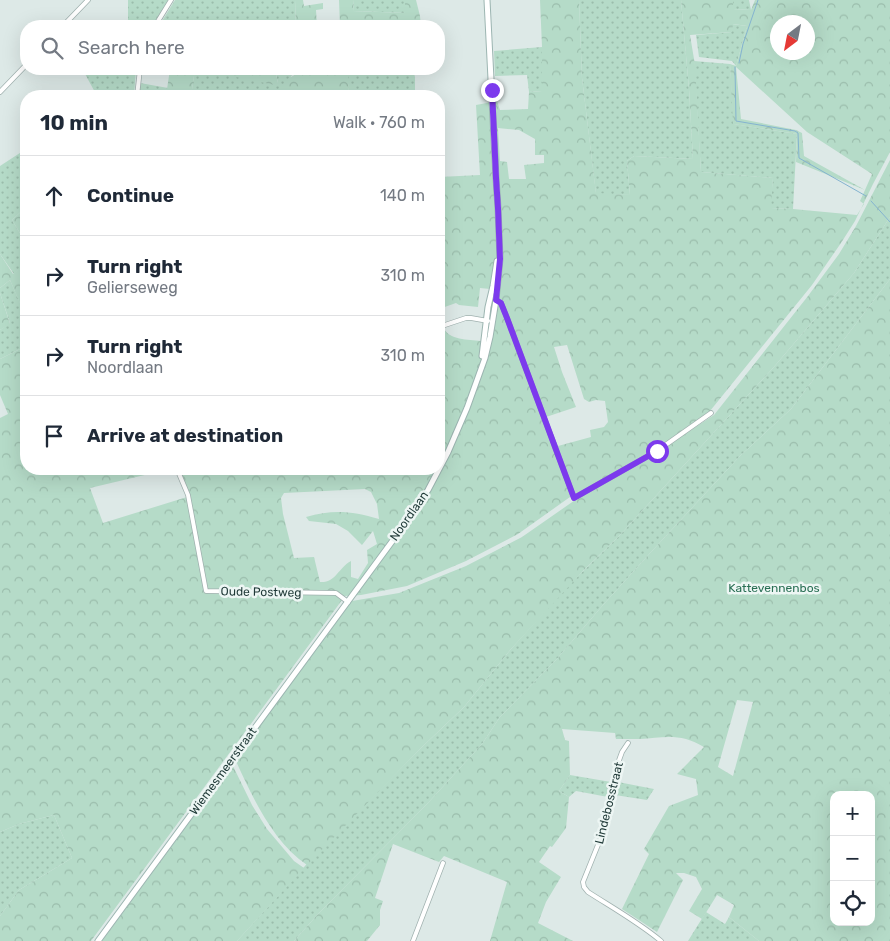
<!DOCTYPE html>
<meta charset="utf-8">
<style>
:root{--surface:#fff;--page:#f2f2f3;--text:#1f2937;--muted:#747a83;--line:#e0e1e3}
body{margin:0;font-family:Rubik,sans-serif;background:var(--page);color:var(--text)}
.controls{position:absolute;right:15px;bottom:15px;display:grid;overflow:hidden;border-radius:10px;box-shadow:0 5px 20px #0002}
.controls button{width:45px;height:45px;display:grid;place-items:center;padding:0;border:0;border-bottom:1px solid var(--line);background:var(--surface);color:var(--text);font:25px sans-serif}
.compass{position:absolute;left:770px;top:15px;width:45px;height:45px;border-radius:50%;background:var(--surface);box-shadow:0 5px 20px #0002;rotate:212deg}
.stop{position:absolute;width:15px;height:15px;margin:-11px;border:4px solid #7c3aed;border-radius:50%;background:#fff}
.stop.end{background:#7c3aed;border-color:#fff;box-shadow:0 1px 5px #0008}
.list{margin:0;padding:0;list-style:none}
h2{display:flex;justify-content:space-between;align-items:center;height:65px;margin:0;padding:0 20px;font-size:21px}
h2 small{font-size:16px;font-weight:400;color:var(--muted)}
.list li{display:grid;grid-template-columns:32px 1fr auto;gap:15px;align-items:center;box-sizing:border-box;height:80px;padding:0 20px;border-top:1px solid var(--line)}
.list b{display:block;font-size:19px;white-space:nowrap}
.list p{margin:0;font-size:16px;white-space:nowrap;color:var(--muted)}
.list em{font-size:16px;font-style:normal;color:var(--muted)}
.icon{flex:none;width:28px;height:28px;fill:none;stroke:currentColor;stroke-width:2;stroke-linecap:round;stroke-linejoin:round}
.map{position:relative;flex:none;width:890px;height:941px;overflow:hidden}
.search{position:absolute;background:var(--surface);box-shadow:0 5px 20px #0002;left:20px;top:20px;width:425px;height:55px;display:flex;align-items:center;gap:12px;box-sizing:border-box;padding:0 18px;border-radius:20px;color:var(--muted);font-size:19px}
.panel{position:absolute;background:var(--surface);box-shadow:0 5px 20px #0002;left:20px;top:90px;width:425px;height:385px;border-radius:20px}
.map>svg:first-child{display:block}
.grass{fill:url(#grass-dots)}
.forest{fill:url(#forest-crowns);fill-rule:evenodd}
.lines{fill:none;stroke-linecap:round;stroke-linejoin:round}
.stream{stroke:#84b3d0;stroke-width:1}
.street-casing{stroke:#a0b1af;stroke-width:5.5}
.secondary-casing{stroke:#9cb5b1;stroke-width:7}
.street{stroke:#fff;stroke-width:4}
.secondary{stroke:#fff;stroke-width:5}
.route{stroke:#7c3aed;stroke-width:6}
.labels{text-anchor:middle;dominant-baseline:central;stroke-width:5;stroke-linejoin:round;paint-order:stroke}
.street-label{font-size:12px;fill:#1f3937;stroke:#edf6f4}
.park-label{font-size:12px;fill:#296f54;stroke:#edf6f4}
</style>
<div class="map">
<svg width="890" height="941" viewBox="0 0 890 941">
<defs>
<pattern id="grass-dots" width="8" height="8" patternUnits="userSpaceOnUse" patternTransform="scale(1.25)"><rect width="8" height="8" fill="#b5dbc8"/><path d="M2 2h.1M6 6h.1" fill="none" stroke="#9bbdac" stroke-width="1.8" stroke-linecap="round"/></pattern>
<pattern id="forest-crowns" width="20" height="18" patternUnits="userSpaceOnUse" patternTransform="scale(1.25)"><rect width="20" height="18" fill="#b5dbc8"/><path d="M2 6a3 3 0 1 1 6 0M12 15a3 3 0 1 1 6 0" fill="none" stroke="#9bbdac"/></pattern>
</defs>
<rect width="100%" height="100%" fill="#dde9e7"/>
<path class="grass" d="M128,0H169L154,26H128Z
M175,0H295L296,26H159Z
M354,0H405L406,13L353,11Z
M579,0H681L689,89L693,159L634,156L627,161L630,195L596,194L582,78Z
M733,0H749L751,10L733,9Z
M732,24L747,26L736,66L732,61L699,57L696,35L732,32Z
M542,47V91L529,92L527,75L495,76L494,51Z
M694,61L730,64L734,124L797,134L793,209L770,208L773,178L701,172Z
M91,69H136L134,96H97L84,72Z
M195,69H231L230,72L278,83L275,69H300L298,72L291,76L285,95L288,96H191Z
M393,69H413L415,77V96H349L347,70Z
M140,83L168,88L166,96H139Z
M26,149V207L12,220L26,243V264L14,274L0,254V166Z
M890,217V279L791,409L740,456L652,551L603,605L556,660L500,717L482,744L427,804L318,914L294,941H237L314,856L422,747L464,707L511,649L565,589L620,535L773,368L854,273Z
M10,280L24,312L26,311V346L0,359V330L10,323L0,293V288Z
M570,775L611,782L608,797L576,791L569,797L559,791Z
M618,782L654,789L647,800L615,795Z
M54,815L72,858L19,890L0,916V832L19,824Z
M706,912L725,924L729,917L759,941H688Z"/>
<path class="forest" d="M295,0H303L304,6L323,3V9L316,10L317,26H296Z
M339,0H354L353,11L405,13V0H416L420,16L421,26H340Z
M540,0H579L582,78L596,193L630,195L627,161L634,156L693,159L689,89L681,0H733V9L751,10L755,0H890V152L873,184L855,221L841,243L812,285L710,411L655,450L570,497L518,534L466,561L407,586L361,595L345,596L91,941H0V916L19,890L72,858L54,815L19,824L0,832V418L8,414L0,395V359L26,346V469H170L90,488L103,523L187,497L175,469H439V329L443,327C449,341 468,339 481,341L490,289L480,288L478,307L459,305L456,303L439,309V177L480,175L476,105L497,101L500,110L528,109L529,92L542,91V47ZM778,22H808V52H778ZM733,24L747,26L736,66L730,64L733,124L797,134L796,162L865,190L860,201L864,204L857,215L793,209L771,208L773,178L701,172L695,65L690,35L732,32ZM736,67L807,132L872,174L865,190L804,156L802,133L796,130L741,119ZM498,128L519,130L535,139V155H544V163L524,165L526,179H509L507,162L500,161ZM567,345L584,399L589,402L596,400L605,401L608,422L604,427L590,430L591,437L558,446L546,417L576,407L562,372L554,347ZM365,489L371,492L377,504L379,519C352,511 333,509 306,517L309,521L336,524L348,531L362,545L373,531L377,544L367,550L368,563L358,579L351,577V561C338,568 336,583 320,582L314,557L294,558L283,514L281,498L284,493Z
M170,69H195L191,96H166Z
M231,69H275L278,83L275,85L231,76Z
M300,69H393L348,70L349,96H288L285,95C281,73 292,82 300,69Z
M890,160V217L854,273L773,368L620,535L584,570L511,649L464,707L422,747L307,865C272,841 252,796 235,759L352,601L399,593L466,566L522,537L578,498L657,452L714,415L808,296L839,254L856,226Z
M26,207V243L12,220Z
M0,254L13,274L26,264V311L24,313L10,280L0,288Z
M890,279V941H759L729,917L734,905L717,895L702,919L689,911L702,889L696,877L684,873H676L683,880L657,932L622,909L649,854L644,849L669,806L698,795L696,779L677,774L704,747C682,733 664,737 640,739C632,739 624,739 616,739L615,733L562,729L565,740L569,741L570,775L559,791L569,797L566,828L552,847L550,846L539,862L561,877L546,902L538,923L573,941H490L507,882L444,856L439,862L393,844L375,898L383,901L380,910V925L367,941H294L318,914L427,804L482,744L500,717L556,660L603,605L652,551L740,456L791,409ZM737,700L753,702L733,776L718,767ZM834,795H871V922H834Z
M0,293L10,324L0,330Z
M232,764L252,805L267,829L294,861L304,868L237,941H102Z"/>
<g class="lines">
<path class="stream" d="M739,63L743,44L758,0
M735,67L736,121L795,131L798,133L799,158L866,196
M871,201L890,222"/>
<g class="street-casing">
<path id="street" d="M63,26L88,0
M155,26L171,0
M0,92L26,65
M137,96L140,69
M496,300L501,303L507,318L574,498L657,451L711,413
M439,327L466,318H471L488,321
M177,469L188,495L206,591L336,593L348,602
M628,743L622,752L618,763L604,830L583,882L584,887L588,892C613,908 638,922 661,941
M413,941L443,863"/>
</g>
<g class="secondary-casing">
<path id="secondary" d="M482,356L488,307L493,286L497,261
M98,941L413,513L428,490L448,452L467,408L485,358L490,337L496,300L500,259L498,208L496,178L487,0"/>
</g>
<use href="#street" class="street"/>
<use href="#secondary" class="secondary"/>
</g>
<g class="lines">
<path class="route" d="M492,90L496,178L498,208L500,259L496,300L501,303L507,318L574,498L657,451"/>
</g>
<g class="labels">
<g class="street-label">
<text transform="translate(409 516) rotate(-55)">Noordlaan</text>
<text transform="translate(261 592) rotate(1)">Oude Postweg</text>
<text transform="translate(223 771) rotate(-54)">Wiemesmeerstraat</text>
<text transform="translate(609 803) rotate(-76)">Lindebosstraat</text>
</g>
<g class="park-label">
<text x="774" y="588">Kattevennenbos</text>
</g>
</g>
</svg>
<div class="controls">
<button>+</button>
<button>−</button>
<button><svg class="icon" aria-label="locate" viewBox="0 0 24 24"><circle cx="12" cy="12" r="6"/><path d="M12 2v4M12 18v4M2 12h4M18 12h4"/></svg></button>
</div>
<svg class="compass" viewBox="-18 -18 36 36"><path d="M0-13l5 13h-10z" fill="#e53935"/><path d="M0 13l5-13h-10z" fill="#747a83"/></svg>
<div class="stop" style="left:657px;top:451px"></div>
<div class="stop end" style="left:492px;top:90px"></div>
<div class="search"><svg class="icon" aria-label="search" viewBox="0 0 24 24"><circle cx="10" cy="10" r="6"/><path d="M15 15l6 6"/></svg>Search here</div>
<section class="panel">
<h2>10 min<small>Walk · 760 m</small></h2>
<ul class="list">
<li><svg class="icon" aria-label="ahead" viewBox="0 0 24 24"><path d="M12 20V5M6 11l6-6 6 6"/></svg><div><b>Continue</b></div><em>140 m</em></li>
<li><svg class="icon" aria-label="right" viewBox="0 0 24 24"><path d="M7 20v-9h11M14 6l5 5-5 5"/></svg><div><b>Turn right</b><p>Gelierseweg</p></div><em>310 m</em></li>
<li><svg class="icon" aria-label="right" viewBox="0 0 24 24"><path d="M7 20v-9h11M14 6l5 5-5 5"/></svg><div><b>Turn right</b><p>Noordlaan</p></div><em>310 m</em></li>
<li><svg class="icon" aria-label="arrive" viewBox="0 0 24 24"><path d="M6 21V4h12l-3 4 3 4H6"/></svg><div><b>Arrive at destination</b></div></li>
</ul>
</section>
</div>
